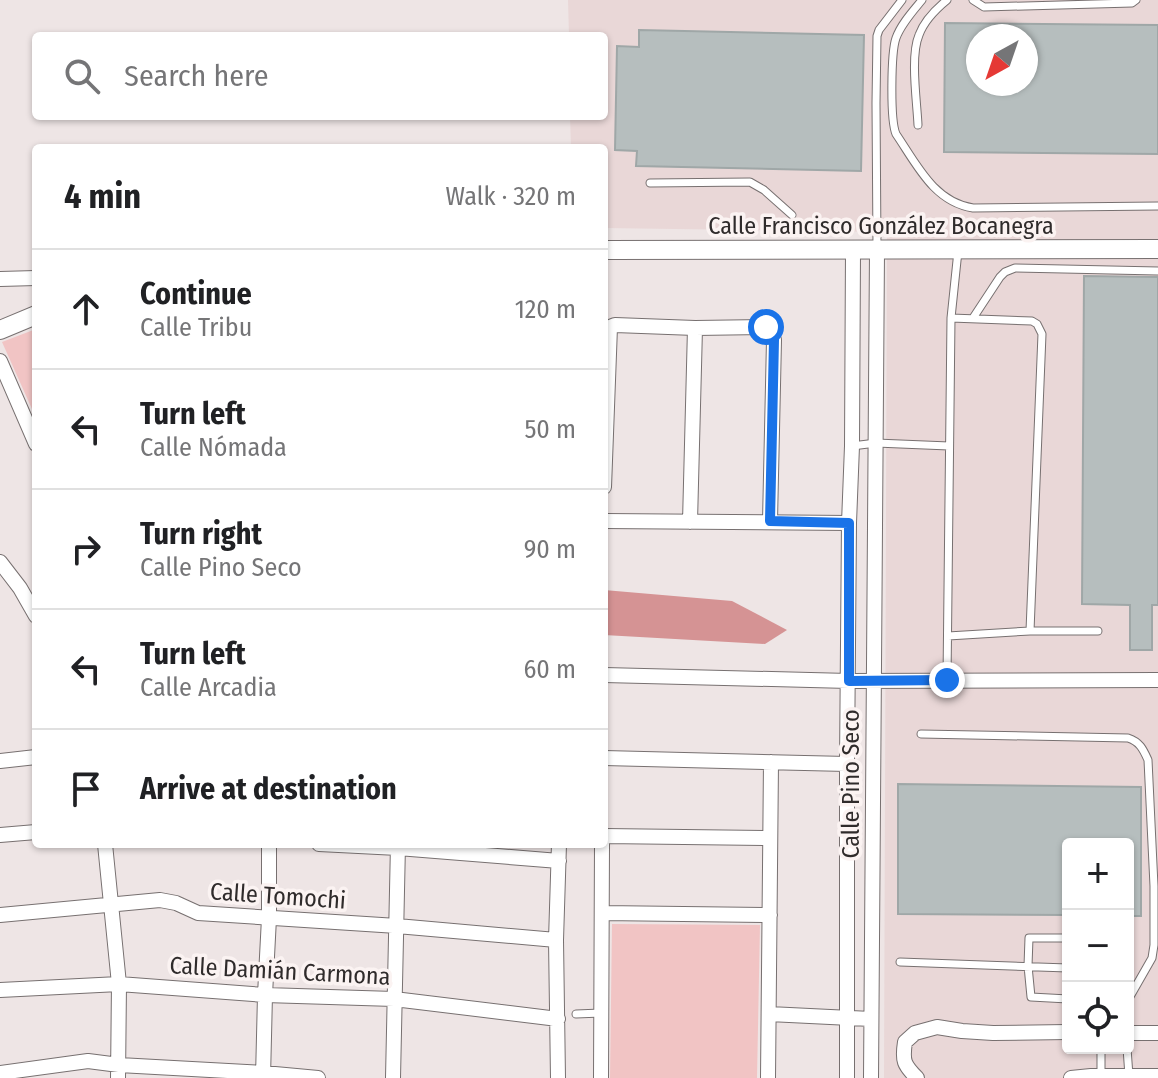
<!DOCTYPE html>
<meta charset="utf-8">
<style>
:root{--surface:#fff;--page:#f2f2f2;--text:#202124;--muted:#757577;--line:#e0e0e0}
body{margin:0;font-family:"Fira Sans Condensed",sans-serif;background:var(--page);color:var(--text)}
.controls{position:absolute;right:24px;bottom:24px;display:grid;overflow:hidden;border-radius:8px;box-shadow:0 2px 6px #0004}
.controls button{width:72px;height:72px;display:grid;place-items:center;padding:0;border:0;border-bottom:2px solid var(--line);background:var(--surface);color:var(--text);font:40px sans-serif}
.compass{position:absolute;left:966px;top:24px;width:72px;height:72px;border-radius:50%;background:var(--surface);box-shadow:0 2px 6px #0004;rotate:220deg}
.stop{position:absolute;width:24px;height:24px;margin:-18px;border:6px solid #1a73e8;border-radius:50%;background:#fff}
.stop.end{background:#1a73e8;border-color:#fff;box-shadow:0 2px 8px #0008}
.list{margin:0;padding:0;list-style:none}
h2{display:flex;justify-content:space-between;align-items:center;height:104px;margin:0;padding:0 32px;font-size:34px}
h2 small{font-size:26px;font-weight:400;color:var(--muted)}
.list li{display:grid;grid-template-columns:52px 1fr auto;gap:24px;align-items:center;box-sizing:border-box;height:120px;padding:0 32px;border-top:2px solid var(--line)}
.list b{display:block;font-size:30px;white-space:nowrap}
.list p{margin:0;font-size:26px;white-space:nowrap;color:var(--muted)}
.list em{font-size:26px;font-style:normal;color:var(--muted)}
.icon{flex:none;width:44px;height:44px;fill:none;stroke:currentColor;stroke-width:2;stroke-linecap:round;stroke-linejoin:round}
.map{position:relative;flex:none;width:1158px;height:1078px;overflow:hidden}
.search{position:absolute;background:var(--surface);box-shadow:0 2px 6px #0004;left:32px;top:32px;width:576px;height:88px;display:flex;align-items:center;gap:20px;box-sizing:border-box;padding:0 28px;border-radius:8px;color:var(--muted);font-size:30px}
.panel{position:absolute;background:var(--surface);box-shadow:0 2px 6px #0004;left:32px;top:144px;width:576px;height:704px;border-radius:8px}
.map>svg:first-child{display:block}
.built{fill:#e9d7d7;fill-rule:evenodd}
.green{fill:#f1c4c4}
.water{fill:#d59394}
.building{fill:#b6bebe;stroke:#9fa7a7;stroke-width:2;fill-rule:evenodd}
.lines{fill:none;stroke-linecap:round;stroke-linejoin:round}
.lane-casing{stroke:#777070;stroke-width:9}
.street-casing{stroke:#777070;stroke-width:16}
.secondary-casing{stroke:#777070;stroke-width:20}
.lane{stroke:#fff;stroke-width:7}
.street{stroke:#fff;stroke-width:14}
.secondary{stroke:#fff;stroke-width:18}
.route{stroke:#1a73e8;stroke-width:10}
.labels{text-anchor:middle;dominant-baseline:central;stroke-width:7;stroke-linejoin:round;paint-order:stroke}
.street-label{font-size:24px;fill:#2f2b2b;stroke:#fbf3f2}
</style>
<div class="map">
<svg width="1158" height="1078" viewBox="0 0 1158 1078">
<rect width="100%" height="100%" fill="#eee5e5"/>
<path class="built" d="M568,0H1158V1078H884L887,232L604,228V148H571L570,116H604V36H569ZM978,36H1026V84H978ZM1068,844H1128V1048H1068Z"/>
<path class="green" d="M36,329V418L2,342Z
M612,924L760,925L757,1078H610Z"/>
<path class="water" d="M604,590L732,601L787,630L765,644L604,635Z"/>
<path class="building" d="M945,23L1158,25V154L944,152ZM978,36H1026V84H978Z
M639,30L864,35L861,171L636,166L637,151L615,150L617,46L639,47Z
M1084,276L1158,277V605H1152V650H1130V605L1082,604Z
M898,784L1141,787V916H1128V844H1068V915L898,914Z"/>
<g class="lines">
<g class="lane-casing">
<path id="lane" d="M922,0C913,11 901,24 896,38C891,52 890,120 896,134C917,165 934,202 973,208L1158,206
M973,0L984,7L1132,3L1136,0
M918,125C917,102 910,56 919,35C924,21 936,9 947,0
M650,183L750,182L764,190L792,215
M877,248L876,103L877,36L879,30L902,0
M973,318L1000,277L1005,272L1015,268L1158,271
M852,446L876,443L949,446
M1030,631H1098
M948,636L1030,631L1042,334L1037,324L1032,321L951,318
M947,680L951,318L958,251
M921,734L1128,738C1140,742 1143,749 1148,760L1154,886V945L1152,958L1128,1000
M1068,938H1029L1028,966L1031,997L1068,999
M900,962L1068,968
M576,1014L601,1013
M1101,1048V1076
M1127,1048L1129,1076"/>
</g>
<g class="street-casing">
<path id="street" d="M0,279L36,278
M0,361L36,444
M604,487L610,327L615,325L695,328L766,327L770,329L774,340L770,521
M604,521L849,523
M690,522L695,328
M0,562L20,588L36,616
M604,675L849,681L1158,680
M604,758L847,764
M0,761L36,757
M0,835L36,832
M604,836L770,838
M105,844L119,984L118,1078
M319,844L398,848L559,861
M602,913L770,915
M0,915L160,900L176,903L198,913L397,926L556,940
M0,990L119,984L265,995L394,999L558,1019
M769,1014L871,1019
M1128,1033H1158
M0,1073L88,1061L119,1065L264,1073L318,1078
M263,1078L265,995L269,918V844
M393,1078L398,844
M558,1078L556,940L559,844
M601,1078L602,844
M768,1078L771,762
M847,1078V764L849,523L852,446L853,251
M871,1078L877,251
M917,1078C904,1065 902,1061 905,1042L915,1033L937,1027L962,1031L993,1033L1068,1032
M1071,1078L1091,1076H1158"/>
</g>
<g class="secondary-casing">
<path id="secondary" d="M604,250L1158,249
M0,330L36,315"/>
</g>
<use href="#lane" class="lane"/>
<use href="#street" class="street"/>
<use href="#secondary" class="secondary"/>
</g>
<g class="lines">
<path class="route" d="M766,327L770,329L774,340L770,521L849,523V681L947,680"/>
</g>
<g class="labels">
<g class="street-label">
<text x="881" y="226">Calle Francisco González Bocanegra</text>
<text transform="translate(851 784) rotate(-90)">Calle Pino Seco</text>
<text transform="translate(278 896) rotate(4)">Calle Tomochi</text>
<text transform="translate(280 971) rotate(3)">Calle Damián Carmona</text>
</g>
</g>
</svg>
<div class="controls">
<button>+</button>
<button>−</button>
<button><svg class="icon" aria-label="locate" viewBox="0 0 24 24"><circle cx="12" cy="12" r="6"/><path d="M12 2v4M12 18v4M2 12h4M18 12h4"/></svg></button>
</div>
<svg class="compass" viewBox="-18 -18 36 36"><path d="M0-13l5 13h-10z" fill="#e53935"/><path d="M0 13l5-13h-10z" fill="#757577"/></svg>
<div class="stop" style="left:766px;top:327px"></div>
<div class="stop end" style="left:947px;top:680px"></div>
<div class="search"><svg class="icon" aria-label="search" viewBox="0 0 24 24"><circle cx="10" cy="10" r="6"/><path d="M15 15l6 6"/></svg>Search here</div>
<section class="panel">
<h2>4 min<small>Walk · 320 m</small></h2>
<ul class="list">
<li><svg class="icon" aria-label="ahead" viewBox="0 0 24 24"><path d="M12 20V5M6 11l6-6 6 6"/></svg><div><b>Continue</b><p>Calle Tribu</p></div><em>120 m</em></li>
<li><svg class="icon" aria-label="left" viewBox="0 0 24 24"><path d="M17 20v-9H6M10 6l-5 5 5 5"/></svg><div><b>Turn left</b><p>Calle Nómada</p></div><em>50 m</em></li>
<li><svg class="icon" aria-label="right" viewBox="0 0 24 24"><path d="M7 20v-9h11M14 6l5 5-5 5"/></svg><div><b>Turn right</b><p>Calle Pino Seco</p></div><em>90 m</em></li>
<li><svg class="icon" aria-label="left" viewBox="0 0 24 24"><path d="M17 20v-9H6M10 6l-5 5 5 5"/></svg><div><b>Turn left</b><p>Calle Arcadia</p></div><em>60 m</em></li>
<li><svg class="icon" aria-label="arrive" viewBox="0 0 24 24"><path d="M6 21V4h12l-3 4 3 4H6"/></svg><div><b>Arrive at destination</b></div></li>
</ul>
</section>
</div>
